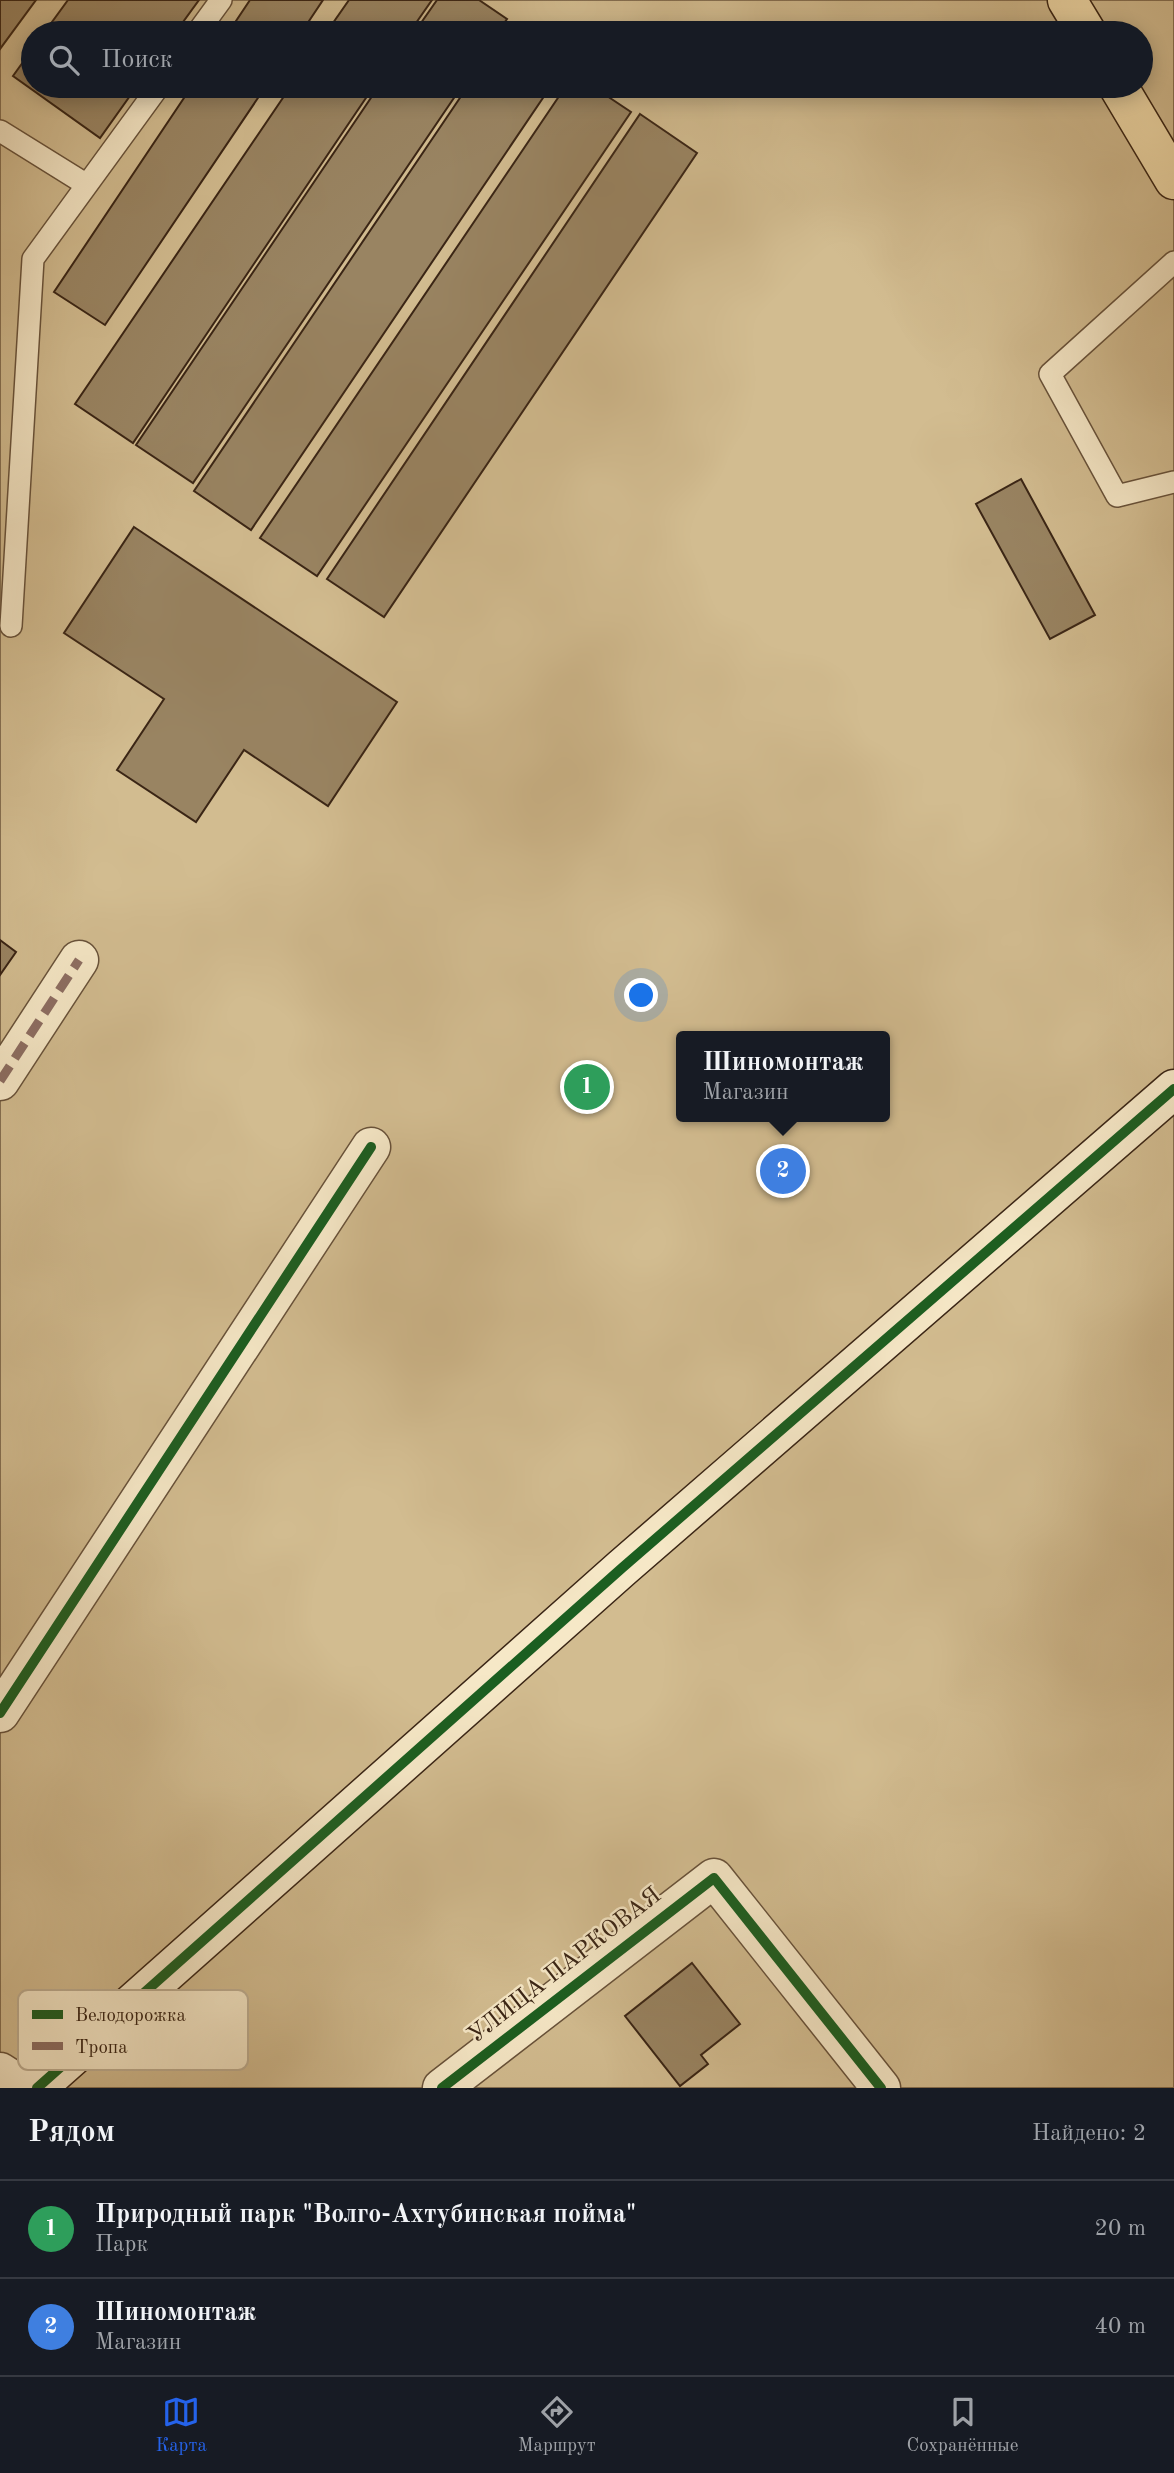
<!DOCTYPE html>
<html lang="ru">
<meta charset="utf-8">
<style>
:root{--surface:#171b24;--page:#242831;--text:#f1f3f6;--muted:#9ea1a6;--line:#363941;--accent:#2563eb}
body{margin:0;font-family:"Old Standard TT",serif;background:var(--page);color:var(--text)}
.you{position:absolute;left:642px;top:996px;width:24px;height:24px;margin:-18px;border:5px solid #fff;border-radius:50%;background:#1a73e8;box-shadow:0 0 0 10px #1a73e833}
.badge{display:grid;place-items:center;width:46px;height:46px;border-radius:50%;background:var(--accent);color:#fff;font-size:23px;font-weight:700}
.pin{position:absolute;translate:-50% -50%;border:4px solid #fff;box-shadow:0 2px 7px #0006}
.popup{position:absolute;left:676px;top:1031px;width:214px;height:91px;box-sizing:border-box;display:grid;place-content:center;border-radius:7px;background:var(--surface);filter:drop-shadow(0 2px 5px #0005);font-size:23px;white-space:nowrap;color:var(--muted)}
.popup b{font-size:26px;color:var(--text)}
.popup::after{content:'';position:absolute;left:50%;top:100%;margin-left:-14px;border:14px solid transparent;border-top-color:var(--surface)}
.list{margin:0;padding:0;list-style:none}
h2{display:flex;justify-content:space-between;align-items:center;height:91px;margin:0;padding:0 28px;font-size:30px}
h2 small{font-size:23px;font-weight:400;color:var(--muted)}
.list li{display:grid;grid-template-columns:46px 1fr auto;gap:21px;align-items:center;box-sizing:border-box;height:98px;padding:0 28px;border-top:2px solid var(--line)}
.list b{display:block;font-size:26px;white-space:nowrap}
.list p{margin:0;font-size:23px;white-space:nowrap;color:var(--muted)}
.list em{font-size:23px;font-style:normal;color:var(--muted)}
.icon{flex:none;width:38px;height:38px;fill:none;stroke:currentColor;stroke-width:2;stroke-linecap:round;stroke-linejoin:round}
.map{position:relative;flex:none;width:1174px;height:2088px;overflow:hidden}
.search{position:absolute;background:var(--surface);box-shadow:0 4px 18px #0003;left:21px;right:21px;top:21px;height:77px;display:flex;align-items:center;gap:18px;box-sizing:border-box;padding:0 24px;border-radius:38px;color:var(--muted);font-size:26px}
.sheet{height:287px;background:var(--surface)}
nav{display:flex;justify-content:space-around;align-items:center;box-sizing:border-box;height:98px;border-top:2px solid var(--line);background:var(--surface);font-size:19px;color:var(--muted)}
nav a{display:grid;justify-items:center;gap:4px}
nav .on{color:var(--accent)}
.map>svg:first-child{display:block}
.green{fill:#d2bc90;stroke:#867052;stroke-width:2;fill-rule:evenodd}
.building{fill:#998462;stroke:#3a2515;stroke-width:2}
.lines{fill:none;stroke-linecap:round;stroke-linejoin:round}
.lane-casing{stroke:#68523a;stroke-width:24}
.street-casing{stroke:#68523a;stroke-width:41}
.secondary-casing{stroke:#3a2515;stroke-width:41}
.primary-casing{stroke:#3a2515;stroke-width:41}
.lane{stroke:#f6e8c7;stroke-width:21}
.street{stroke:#f6e8c7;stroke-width:38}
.secondary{stroke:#f6e8c7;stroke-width:38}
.primary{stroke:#f1dba9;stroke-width:38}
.quiet{stroke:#8d6e63;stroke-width:9;stroke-dasharray:18 9;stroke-linecap:butt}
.cycleway-casing{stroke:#f6e8c7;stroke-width:15}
.cycleway{stroke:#1b5e20;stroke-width:10}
.labels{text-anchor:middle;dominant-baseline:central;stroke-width:5;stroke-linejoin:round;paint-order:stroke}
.street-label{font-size:24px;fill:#3a2515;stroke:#f6e8c7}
.key{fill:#f6e8c7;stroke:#beae92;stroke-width:2}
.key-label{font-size:19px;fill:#3a2515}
</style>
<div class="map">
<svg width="1174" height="2088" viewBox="0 0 1174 2088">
<rect width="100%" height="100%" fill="#f1dba9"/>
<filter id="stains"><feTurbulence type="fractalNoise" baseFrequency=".00286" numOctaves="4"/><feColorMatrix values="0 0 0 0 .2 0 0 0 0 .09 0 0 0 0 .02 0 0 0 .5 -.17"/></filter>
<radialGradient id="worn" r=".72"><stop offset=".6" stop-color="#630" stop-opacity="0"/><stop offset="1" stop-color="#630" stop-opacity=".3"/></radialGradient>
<path class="green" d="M0,0H1174V2088H0ZM33,33H1141V86H33ZM682,1036H884V1117H682Z"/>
<path class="building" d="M0,0H36L0,49Z
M68,0H199L175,33H44Z
M250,0H323L301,33H228Z
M349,0H432L409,33H326Z
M437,0H479L507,19L497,33H414Z
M33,48V86H137L100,138L13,76Z
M192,86H266L105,325L54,292Z
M291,86H374L133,443L75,404Z
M379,86H462L193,483L136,445Z
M468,86H551L251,530L194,491Z
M566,86H592L631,112L317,576L260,538Z
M640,114L697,153L384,617L327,579Z
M1021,479L1095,615L1050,639L976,504Z
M134,527L397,702L328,806L244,750L196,822L117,770L164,699L64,633Z
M0,940L16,952L0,975Z
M692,1963L740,2024L701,2055L708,2064L680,2086L625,2016Z"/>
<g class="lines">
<g class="lane-casing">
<path id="lane" d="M197,33L221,0
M0,131L87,185
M1174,262L1050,374L1117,496L1174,482
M11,626L33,259L159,86"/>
</g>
<g class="street-casing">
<path id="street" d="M0,1081L79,960
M0,1713L371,1147
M0,2072L25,2088
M442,2088L714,1878L881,2088"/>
</g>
<g class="secondary-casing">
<path id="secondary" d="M37,2088L622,1568L1174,1089"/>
</g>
<g class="primary-casing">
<path id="primary" d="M1067,0L1087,33
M1118,86L1174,180"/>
</g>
<use href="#lane" class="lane"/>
<use href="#street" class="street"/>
<use href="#secondary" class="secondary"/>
<use href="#primary" class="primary"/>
<path class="quiet" d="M0,1081L79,960"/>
<g class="cycleway-casing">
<path id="cycleway" d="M0,1713L371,1147
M37,2088L622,1568L1174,1089
M442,2088L714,1878L881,2088"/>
</g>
<use href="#cycleway" class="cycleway"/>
</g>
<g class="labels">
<g class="street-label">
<text transform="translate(565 1966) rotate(-38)">УЛИЦА ПАРКОВАЯ</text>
</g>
</g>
<rect x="18" y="1990" width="230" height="80" rx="10" class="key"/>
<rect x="32" y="2010" width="31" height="9" fill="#1b5e20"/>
<rect x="32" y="2042" width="31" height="8" fill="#8d6e63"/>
<g class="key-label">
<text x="75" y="2021">Велодорожка</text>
<text x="75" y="2053">Тропа</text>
</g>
<rect width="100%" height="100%" filter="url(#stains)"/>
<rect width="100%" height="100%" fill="url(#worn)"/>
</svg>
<div class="you"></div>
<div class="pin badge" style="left:587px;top:1087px;background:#2e9e5b">1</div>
<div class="pin badge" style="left:783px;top:1171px;background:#3f7fe0">2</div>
<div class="popup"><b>Шиномонтаж</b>Магазин</div>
<div class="search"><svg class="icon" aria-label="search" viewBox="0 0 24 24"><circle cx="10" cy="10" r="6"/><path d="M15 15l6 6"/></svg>Поиск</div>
</div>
<section class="sheet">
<h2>Рядом<small>Найдено: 2</small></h2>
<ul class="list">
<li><span class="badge" style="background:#2e9e5b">1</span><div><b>Природный парк &quot;Волго-Ахтубинская пойма&quot;</b><p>Парк</p></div><em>20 m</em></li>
<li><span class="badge" style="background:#3f7fe0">2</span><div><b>Шиномонтаж</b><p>Магазин</p></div><em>40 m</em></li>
</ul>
</section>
<nav>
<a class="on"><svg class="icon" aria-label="map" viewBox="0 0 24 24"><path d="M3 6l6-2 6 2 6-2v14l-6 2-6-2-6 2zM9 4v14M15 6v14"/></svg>Карта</a>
<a><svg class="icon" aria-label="directions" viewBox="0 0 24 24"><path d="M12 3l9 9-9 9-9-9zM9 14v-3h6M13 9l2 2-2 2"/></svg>Маршрут</a>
<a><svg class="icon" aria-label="saved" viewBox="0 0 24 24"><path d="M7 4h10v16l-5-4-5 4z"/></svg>Сохранённые</a>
</nav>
